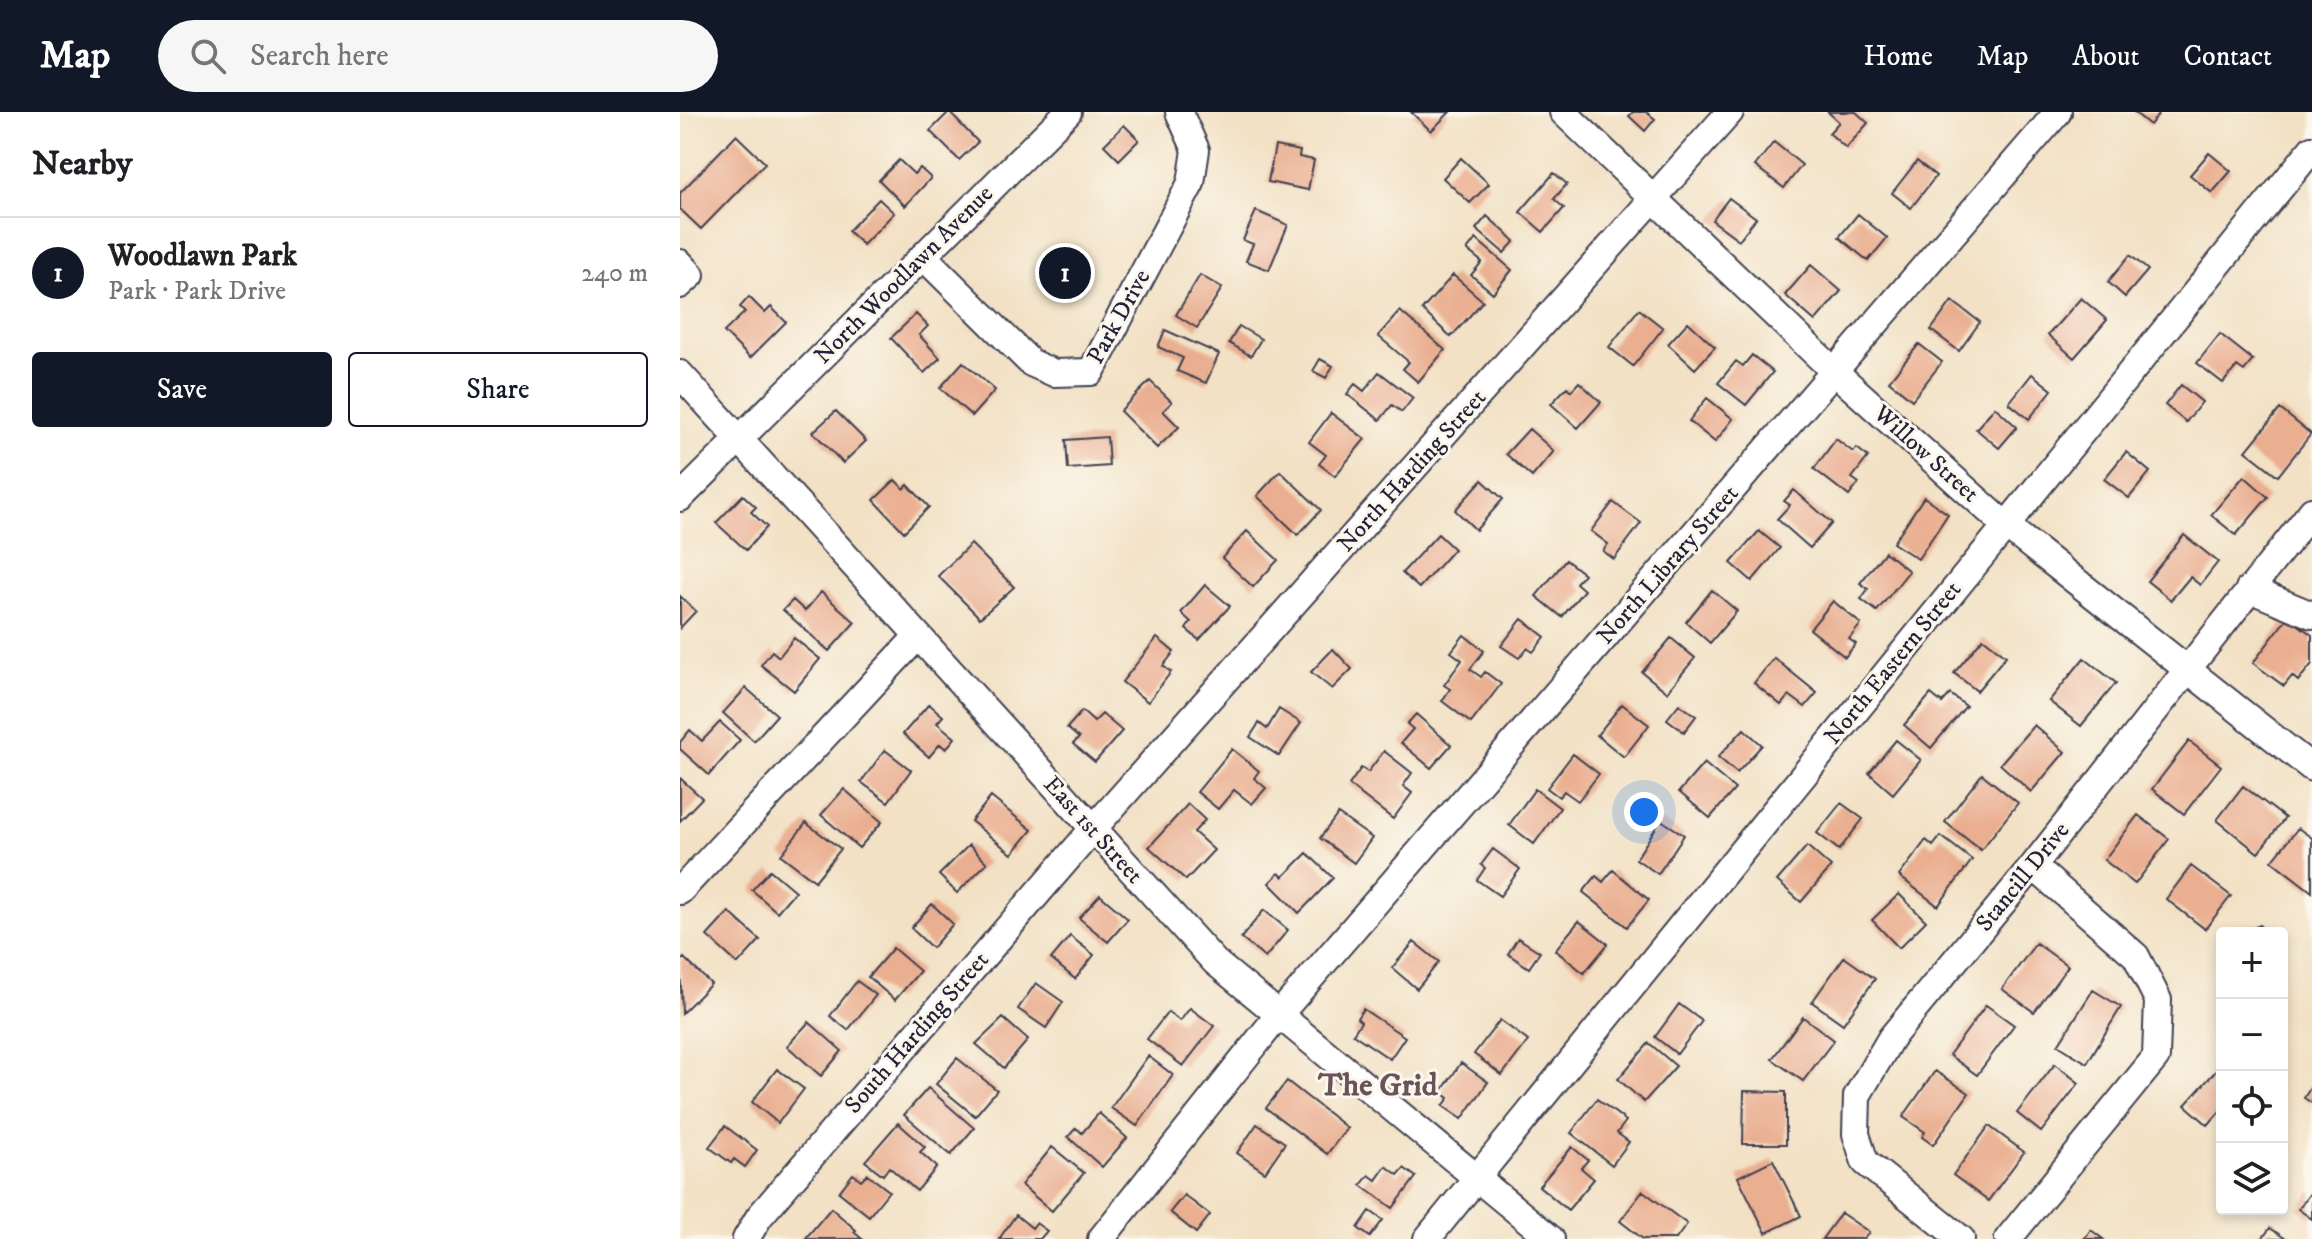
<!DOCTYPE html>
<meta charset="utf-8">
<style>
:root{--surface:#fff;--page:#f6f6f6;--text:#202124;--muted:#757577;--line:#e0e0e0;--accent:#111827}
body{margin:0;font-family:"IM FELL DW Pica",serif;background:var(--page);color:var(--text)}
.controls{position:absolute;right:24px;bottom:24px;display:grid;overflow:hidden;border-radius:8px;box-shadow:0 4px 12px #0003}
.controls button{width:72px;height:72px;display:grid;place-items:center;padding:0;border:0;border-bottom:2px solid var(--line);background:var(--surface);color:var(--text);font:40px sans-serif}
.you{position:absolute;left:964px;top:700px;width:28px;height:28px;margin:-20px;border:6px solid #fff;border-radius:50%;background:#1a73e8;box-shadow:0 0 0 12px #1a73e833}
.badge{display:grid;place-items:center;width:52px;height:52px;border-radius:50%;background:var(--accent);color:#fff;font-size:26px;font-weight:700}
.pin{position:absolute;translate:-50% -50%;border:4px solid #fff;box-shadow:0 2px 8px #0006}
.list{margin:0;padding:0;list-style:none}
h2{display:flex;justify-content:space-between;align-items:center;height:104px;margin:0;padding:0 32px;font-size:34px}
h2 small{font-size:26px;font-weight:400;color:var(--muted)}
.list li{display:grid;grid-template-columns:52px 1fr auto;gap:24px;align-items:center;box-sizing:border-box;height:112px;padding:0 32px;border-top:2px solid var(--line)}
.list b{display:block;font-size:30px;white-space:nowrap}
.list p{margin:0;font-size:26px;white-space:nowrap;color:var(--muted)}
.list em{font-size:26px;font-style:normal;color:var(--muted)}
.actions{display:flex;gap:16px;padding:24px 32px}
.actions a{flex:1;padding:18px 0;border:2px solid var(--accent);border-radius:8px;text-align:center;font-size:28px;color:var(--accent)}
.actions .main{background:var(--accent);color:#fff}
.icon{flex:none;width:44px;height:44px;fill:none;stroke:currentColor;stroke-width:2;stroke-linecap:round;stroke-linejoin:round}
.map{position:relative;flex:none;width:1632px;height:1127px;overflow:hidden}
header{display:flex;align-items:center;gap:48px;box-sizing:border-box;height:112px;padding:0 40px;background:var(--accent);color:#fff}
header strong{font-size:38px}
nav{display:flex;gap:44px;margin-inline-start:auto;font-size:28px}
.search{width:560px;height:72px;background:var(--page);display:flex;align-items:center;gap:20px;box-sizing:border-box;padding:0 28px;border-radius:44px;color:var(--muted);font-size:30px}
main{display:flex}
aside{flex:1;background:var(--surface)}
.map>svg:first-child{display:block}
.building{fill:#eaaf91}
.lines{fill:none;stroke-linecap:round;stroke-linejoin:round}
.minor-casing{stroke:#413f50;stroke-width:30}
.minor{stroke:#fff;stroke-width:26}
.labels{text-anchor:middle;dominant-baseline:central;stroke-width:6;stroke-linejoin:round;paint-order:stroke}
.street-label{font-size:24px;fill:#22223b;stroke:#fbf7ec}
.district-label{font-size:32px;font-weight:bold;fill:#685359;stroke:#fbf7ec}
</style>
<header>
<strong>Map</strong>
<div class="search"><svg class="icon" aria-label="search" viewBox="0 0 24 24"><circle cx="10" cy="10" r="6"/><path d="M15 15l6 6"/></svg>Search here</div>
<nav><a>Home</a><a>Map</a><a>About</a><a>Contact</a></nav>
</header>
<main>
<aside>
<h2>Nearby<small></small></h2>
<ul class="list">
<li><span class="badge">1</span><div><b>Woodlawn Park</b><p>Park · Park Drive</p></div><em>240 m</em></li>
</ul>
<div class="actions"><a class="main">Save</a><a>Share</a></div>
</aside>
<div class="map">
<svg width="1632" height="1127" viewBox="0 0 1632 1127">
<rect width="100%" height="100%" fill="#fbf7ec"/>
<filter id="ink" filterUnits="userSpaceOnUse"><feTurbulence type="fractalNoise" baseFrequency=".0125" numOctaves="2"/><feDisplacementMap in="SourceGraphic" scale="16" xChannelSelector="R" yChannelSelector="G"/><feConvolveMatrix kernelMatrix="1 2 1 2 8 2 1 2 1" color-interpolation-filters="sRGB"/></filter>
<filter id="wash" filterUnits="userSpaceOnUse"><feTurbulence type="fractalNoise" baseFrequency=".006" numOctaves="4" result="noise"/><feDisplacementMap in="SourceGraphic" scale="32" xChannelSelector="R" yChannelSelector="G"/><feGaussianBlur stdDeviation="1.8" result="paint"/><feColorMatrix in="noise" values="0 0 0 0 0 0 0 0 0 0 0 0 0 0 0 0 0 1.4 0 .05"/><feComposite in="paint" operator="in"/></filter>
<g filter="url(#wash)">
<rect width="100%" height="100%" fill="#f2e1c5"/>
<g id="blocks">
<path class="building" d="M269,0L298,30L279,48L250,19Z
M731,0H770L751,19Z
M953,0H966L975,7L965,19L949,4Z
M1148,0H1176L1188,11L1166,36L1149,21L1159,10Z
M1454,0H1480L1470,13Z
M444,13L459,28L439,48L424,33Z
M56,23L85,51L21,117L0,97V81Z
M1094,30L1122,53L1104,76L1075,54Z
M595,34L620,39L619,45L634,48L628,78L588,70Z
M1529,41L1551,59L1532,81L1510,63Z
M781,46L809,72L790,91L763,66Z
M219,48L234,62L240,56L251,66L225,94L199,68Z
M1237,49L1256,64L1231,96L1212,81Z
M874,61L887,72L874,87L884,96L863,120L840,100Z
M1049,86L1076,106L1059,128L1032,108Z
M199,87L214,101L183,133L168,119Z
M576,99L608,113L589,158L566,149L573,132L563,128Z
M1178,102L1207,126L1188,149L1159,125Z
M807,104L835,129L824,141L796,117Z
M796,127L832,158L813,181L791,163L802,150L787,138Z
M1450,143L1468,158L1445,185L1428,170Z
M1131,153L1161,179L1135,209L1105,183Z
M520,163L542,176L517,216L496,203Z
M773,163L803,189L771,225L742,198Z
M69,185L85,201L91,195L106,210L70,246L44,220L65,200L60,195Z
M1401,186L1427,208L1394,246L1368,223Z
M1272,189L1300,210L1279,239L1251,218Z
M959,197L983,216L953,254L929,235Z
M720,199L765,238L738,270L723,257L729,250L698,224Z
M236,202L248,214L239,223L260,246L244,261L211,226Z
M1008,210L1035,235L1015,257L988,232Z
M559,214L581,227L571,244L549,231Z
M485,218L539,242L526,271L497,259L503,246L478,235Z
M1540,222L1573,248L1564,259L1557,254L1543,271L1517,251Z
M1239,232L1262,250L1232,288L1209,269Z
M1072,243L1093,260L1066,293L1038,271L1056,249L1063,254Z
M640,247L653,254L646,266L633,259Z
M283,250L315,278L292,304L260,276Z
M699,260L733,286L722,300L712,293L700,308L667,282L675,272L684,279Z
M1352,262L1372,278L1349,307L1329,291Z
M470,269L492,290L483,299L499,315L477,336L440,299Z
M899,270L921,290L898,316L871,292L887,275L891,279Z
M1501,273L1522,290L1506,310L1485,293Z
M1027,286L1053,307L1035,330L1009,309Z
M1315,295L1337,315L1319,336L1296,317Z
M1600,297L1631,322L1598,364L1566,339Z
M156,299L186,329L163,351L133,320Z
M651,301L685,327L655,364L639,352L646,343L629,330Z
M849,317L874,339L852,365L826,342Z
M427,325L429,354L388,357L386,328Z
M1156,327L1173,340L1177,336L1188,345L1172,366L1179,371L1169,384L1134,357Z
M1446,340L1470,360L1449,386L1424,367Z
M600,359L641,398L618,423L577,384Z
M1564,364L1588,385L1556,423L1531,403Z
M215,368L224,377L228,373L249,395L224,420L194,388Z
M802,368L823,387L796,418L775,398Z
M1114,378L1152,411L1130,436L1097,407L1110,393L1104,389Z
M63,383L76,395L71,400L87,415L66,438L36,411Z
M1244,385L1268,402L1238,447L1213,431Z
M933,390L961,411L934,447L923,439L928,432L911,419Z
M567,419L598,448L573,475L542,446Z
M1079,419L1100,436L1072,469L1051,451Z
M758,422L774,437L739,476L722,461Z
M1504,423L1538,450L1520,473L1510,465L1491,488L1467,469Z
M291,432L334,475L300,506L258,464Z
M1205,440L1229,459L1197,499L1181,487L1188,477L1180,471Z
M886,448L904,462L896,471L904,478L882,505L856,484Z
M525,473L550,494L519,528L506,517L511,510L501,501Z
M1032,478L1057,499L1030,531L1006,510Z
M141,480L175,510L149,539L103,498L113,488L125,499Z
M0,484L16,499L0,516Z
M1153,489L1181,512L1169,527L1176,532L1165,545L1130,517Z
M1608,505L1632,523V552L1618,569L1612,564L1604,574L1573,551Z
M842,507L865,525L853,540L847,536L839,546L821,534Z
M784,523L804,539L790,557L801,565L805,560L821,572L791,611L762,589L770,577L764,573L782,548L771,540Z
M114,526L140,547L114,579L81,553L92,539L99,545Z
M477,526L494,540L483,554L491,560L468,590L442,570Z
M991,526L1015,546L987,580L962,560Z
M1303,526L1326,544L1297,579L1274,561Z
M653,537L672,557L652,577L631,560Z
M1094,546L1137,581L1125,595L1109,583L1101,593L1074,571Z
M1404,546L1436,571L1401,614L1369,589Z
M66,576L97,603L74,629L43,601Z
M1251,582L1262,591L1270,582L1286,594L1251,636L1224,613Z
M249,592L263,604L257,611L275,626L266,637L260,632L249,645L223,622Z
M942,592L969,613L944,645L917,623Z
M999,592L1016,604L1004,620L987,607Z
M599,597L621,611L599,644L570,625L579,611L587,617Z
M402,599L414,610L422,602L442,619L415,650L393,632L399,626L387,616Z
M736,602L771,633L751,656L721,631L733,617L727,612Z
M40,610L60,628L29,663L0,637V630L10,618L22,629Z
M1354,613L1385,640L1351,680L1320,652Z
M1064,617L1082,633L1057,661L1038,645Z
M1216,628L1241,648L1213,682L1189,661Z
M1509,629L1541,654L1504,702L1472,677Z
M552,637L579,659L574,666L586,676L572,692L554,678L538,697L517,680Z
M205,638L231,658L208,690L181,670Z
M704,639L732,661L723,674L732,681L713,707L669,673L681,656L688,660Z
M893,642L919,662L898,689L884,679L879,685L867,676Z
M1024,651L1055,677L1030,706L999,680Z
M1302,662L1338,691L1301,738L1265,710Z
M0,666L22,686L0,709Z
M1563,674L1605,706L1578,741L1537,708Z
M164,677L202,710L179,736L141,703Z
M855,677L880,696L854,732L829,713Z
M311,685L352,718L332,742L291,709Z
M1161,691L1183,707L1159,738L1137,721Z
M508,692L525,708L514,720L534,738L506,768L469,735Z
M658,702L692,726L674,751L640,726Z
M1458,703L1489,727L1455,772L1424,748Z
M981,708L1004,723L978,762L956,747Z
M126,711L161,737L135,769L101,743Z
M1618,716L1632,726V780L1592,749Z
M1261,724L1292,748L1258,794L1219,764L1246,728L1253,734Z
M289,733L307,751L277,781L259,763Z
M1127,734L1151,755L1121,790L1097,769Z
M813,737L840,757L820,784L797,768L805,756L801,753Z
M627,741L653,766L619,801L589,771L599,761L603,765Z
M1511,754L1551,784L1525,817L1486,787Z
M90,758L115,779L97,800L72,778Z
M933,758L969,788L947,815L903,780L916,764L923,770Z
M1219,782L1246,809L1219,836L1192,808Z
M420,783L448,807L428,830L399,806Z
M252,792L273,812L252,836L231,816Z
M584,798L608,818L585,846L561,826Z
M49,800L80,828L58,852L27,824Z
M899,809L928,832L904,861L875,838Z
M1580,813L1583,821H1561Z
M390,824L414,843L395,867L371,847Z
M838,826L860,840L849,856L828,842Z
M734,830L759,850L737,877L712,856Z
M1356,831L1388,854L1354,900L1322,877Z
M213,836L240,859L215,888L188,865Z
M1164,845L1195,867L1163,912L1132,890Z
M4,846L31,872L2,901L0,850Z
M177,869L196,883L168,918L150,904Z
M356,871L383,890L366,916L338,897Z
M1413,878L1441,895L1407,951L1378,933Z
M999,892L1022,909L997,942L975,925Z
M1306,893L1334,913L1297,963L1269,943Z
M510,896L534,914L503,954L467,927L488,900L500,909Z
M683,897L725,925L710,947L673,922L681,910L677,906Z
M1123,905L1154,928L1123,969L1092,947Z
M323,906L348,928L324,956L296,932Z
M820,908L848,929L822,963L794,942Z
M129,910L162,939L141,964L107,934Z
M969,931L996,954L964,990L938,967Z
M468,944L493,963L457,1014L431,996Z
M277,946L317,978L295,1004L256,972Z
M781,951L808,970L782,1007L763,994L769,986L761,980Z
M1375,952L1399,971L1361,1020L1337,1001Z
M1542,952V997L1528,1013L1505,993Z
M97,957L124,977L98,1011L72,990Z
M1255,959L1289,981L1253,1033L1242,1025L1245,1020L1223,1005Z
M607,969L667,1016L647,1042L586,996Z
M1632,973V991L1624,986Z
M248,976L294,1016L271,1043L224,1003Z
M1064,979L1106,980V1032H1063Z
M917,987L946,1009L937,1021L949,1030L932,1053L891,1021Z
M419,1001L447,1026L422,1055L388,1025L396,1016L402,1021Z
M218,1011L245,1035L240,1040L257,1055L237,1079L209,1055L203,1063L185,1049Z
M577,1012L605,1031L585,1060L557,1041Z
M45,1014L77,1038L65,1055L54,1047L51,1051L29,1035Z
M1309,1014L1344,1040L1308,1089L1273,1063Z
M372,1035L404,1061L372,1099L341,1073Z
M892,1035L908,1048L901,1056L914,1067L888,1098L859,1074Z
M1093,1048L1121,1104L1086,1121L1058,1065Z
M706,1054L718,1063L724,1056L736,1065L713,1096L681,1073L689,1063L696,1068Z
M173,1062L181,1068L187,1062L209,1079L189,1104L159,1080Z
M963,1079L1007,1112L996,1127H963L940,1109Z
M1632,1079V1107L1618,1097Z
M504,1083L530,1103L516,1121L490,1100Z
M151,1096L176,1118L174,1120L182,1127H125Z
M690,1099L703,1108L690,1125L678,1116Z
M1161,1101L1189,1120L1184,1127H1142Z
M336,1103L352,1116L356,1111L367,1119L360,1127H319Z
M1590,1116L1606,1127H1582Z
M1411,1118L1423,1127H1404Z"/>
</g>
</g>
<g filter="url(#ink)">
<use href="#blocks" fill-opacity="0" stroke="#413f50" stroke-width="2"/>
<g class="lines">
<g class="minor-casing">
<path id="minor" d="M883,0L1155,260L1325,413L1632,656
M243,144L351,251L374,261L411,260L511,71L516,38L499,0
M0,151L11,163L0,173
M0,262L535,850L871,1127
M0,386L388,0
M1569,477L1632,503
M0,779L237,525
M66,1127L79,1105L413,717L1050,0
M421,1127L597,905L1378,0
M747,1127L1632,37
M1281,1127L1185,1050L1176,1022L1177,984L1211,926L1353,754L1632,399
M1328,1127L1476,945L1478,888L1456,844L1353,754"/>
</g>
<use href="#minor" class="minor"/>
</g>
</g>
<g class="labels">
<g class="street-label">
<text transform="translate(224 163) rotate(-45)">North Woodlawn Avenue</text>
<text transform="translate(439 205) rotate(-61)">Park Drive</text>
<text transform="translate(1246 342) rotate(42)">Willow Street</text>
<text transform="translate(732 359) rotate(-48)">North Harding Street</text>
<text transform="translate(988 453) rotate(-49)">North Library Street</text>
<text transform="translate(1213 551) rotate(-51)">North Eastern Street</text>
<text transform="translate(413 718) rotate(48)">East 1st Street</text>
<text transform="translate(1343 765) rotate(-51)">Stancill Drive</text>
<text transform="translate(237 921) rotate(-49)">South Harding Street</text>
</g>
<g class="district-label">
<text x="698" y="974">The Grid</text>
</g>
</g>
</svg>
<div class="controls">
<button>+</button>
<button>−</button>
<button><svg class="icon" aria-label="locate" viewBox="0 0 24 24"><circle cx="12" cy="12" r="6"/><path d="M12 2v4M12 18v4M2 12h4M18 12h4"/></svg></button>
<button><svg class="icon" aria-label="layers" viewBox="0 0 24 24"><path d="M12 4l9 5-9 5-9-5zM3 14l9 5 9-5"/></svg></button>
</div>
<div class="you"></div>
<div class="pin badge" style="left:385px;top:161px">1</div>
</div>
</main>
